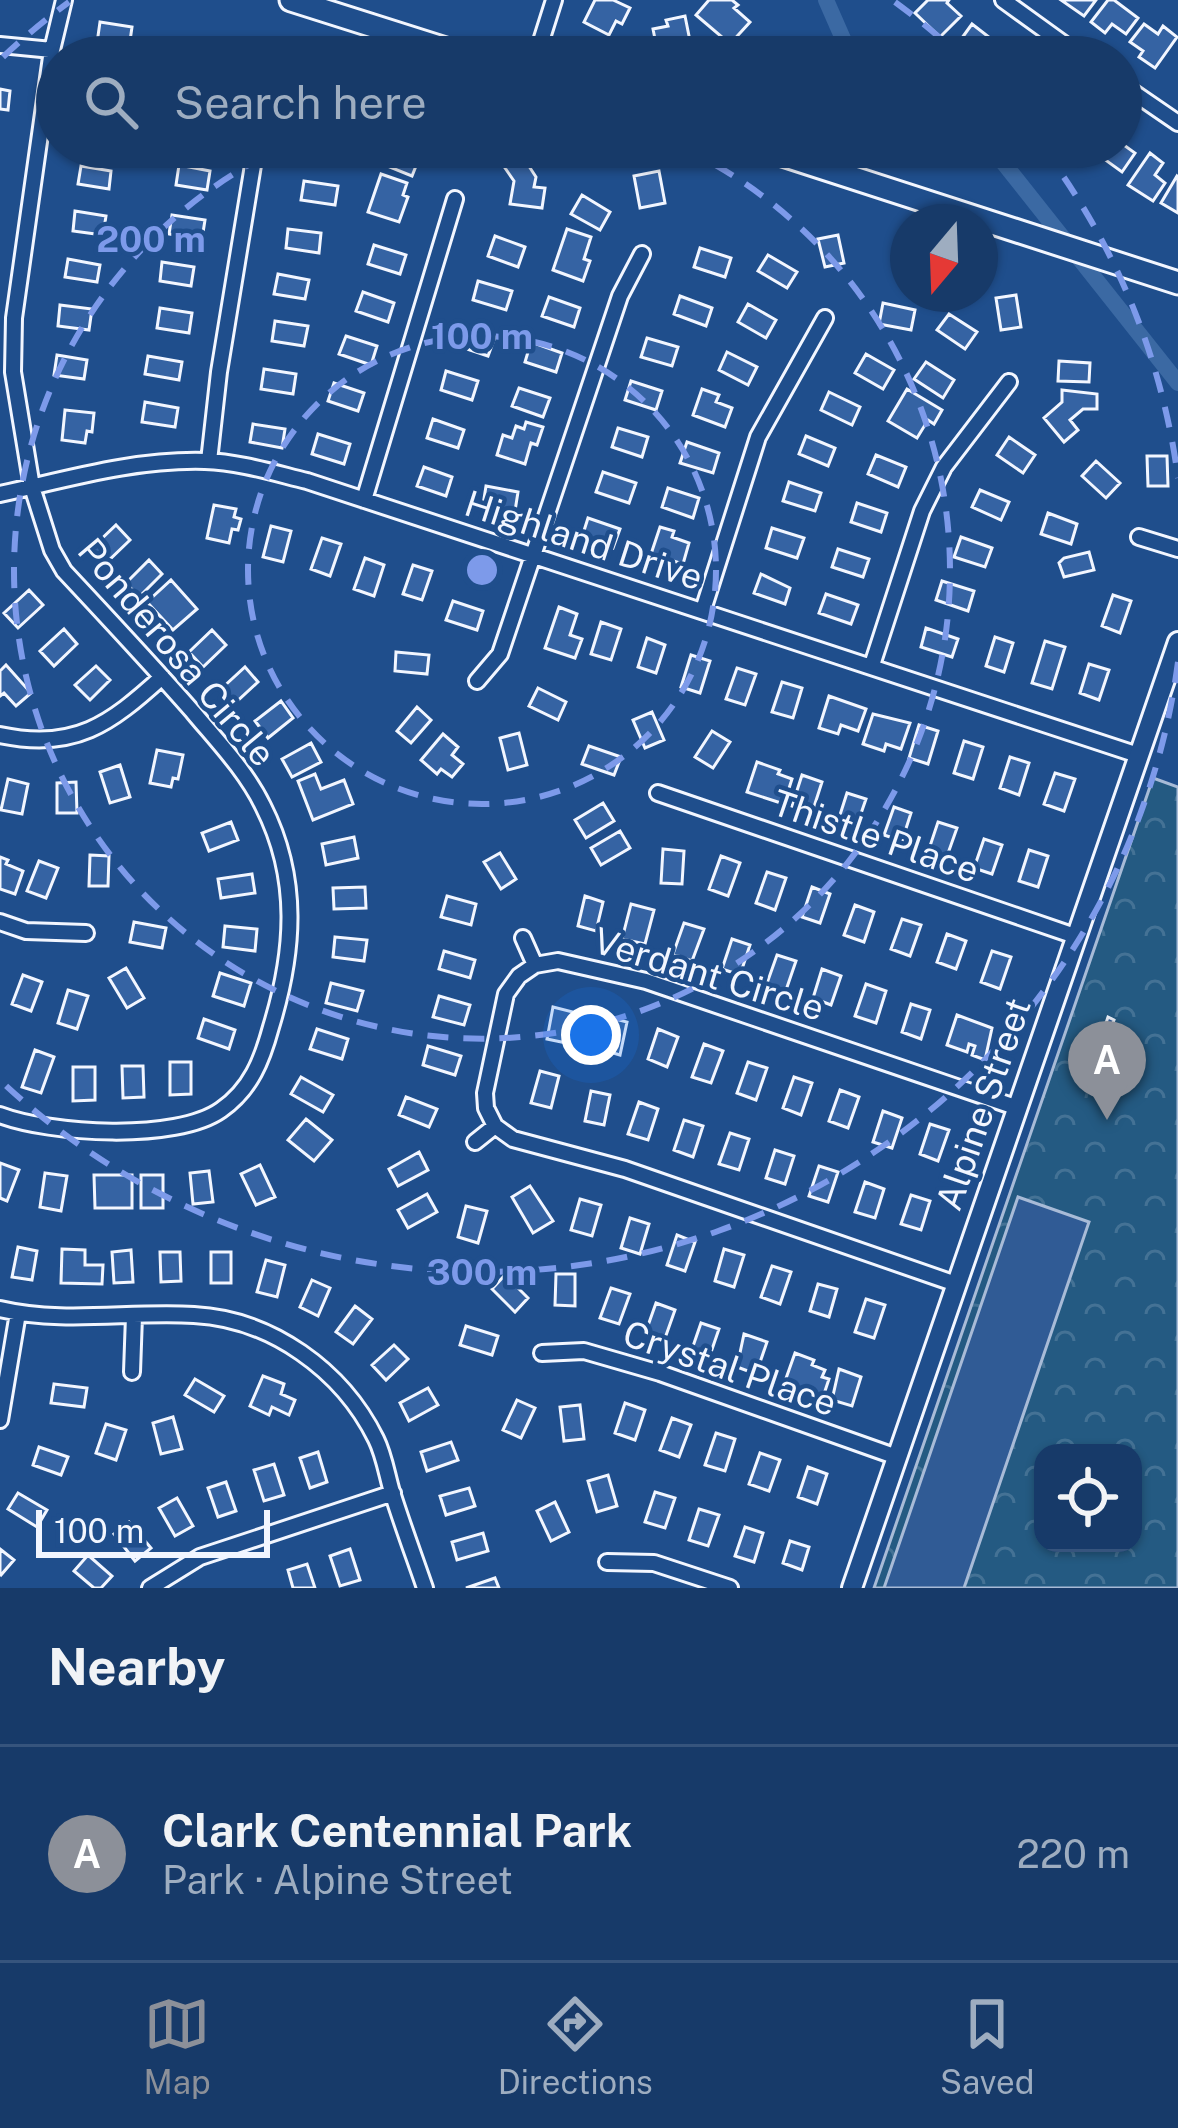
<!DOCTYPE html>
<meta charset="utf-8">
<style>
:root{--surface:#173a69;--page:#20416f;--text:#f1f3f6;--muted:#9eadc0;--line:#36547d;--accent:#8c9099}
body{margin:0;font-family:"Public Sans",sans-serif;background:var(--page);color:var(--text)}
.controls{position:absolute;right:36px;bottom:36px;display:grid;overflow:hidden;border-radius:24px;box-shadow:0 3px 9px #0004}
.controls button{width:108px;height:108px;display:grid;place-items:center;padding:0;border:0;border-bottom:3px solid var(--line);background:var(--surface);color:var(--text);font:60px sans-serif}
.compass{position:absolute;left:890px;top:204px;width:108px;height:108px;border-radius:50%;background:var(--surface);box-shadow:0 3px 9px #0004;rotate:199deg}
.scale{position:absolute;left:36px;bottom:30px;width:234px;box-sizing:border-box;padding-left:12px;border:6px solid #f2f6ff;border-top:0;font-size:33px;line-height:42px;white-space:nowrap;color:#f2f6ff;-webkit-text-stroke:9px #1f4e8c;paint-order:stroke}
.you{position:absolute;left:591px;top:1035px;width:42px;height:42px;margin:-30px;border:9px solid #fff;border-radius:50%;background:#1a73e8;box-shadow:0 0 0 18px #1a73e833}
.badge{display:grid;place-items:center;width:78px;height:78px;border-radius:50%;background:var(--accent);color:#fff;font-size:39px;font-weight:700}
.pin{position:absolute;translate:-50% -99px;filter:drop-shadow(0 3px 6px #0008)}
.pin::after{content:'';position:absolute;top:63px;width:42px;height:36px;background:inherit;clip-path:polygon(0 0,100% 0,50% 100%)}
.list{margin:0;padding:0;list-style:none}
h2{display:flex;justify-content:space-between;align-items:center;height:156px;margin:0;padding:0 48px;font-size:51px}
h2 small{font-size:39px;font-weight:400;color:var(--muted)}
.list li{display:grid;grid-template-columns:78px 1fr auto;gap:36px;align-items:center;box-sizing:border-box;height:216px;padding:0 48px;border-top:3px solid var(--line)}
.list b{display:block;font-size:45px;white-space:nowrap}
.list p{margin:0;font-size:39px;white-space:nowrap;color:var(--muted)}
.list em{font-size:39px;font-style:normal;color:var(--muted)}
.icon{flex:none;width:66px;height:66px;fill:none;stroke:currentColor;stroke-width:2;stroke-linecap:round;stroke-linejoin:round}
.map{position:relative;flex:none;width:1178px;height:1588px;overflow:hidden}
.search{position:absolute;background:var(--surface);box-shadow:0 3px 9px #0004;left:36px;right:36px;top:36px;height:132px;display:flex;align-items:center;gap:30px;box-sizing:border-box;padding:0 42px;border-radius:66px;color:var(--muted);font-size:45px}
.sheet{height:372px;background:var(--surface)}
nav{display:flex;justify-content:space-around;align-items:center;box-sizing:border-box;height:168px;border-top:3px solid var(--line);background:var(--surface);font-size:33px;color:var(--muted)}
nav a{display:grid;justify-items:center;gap:6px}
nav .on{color:var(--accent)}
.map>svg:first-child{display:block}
.forest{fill:url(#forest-crowns);stroke:#a8bbd7;stroke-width:3;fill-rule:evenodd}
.parking{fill:#305b95;stroke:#a8bbd7;stroke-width:3}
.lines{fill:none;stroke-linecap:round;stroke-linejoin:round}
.canal{stroke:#3b69a3;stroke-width:16}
.building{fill:#3563a3;stroke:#f2f6ff;stroke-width:3}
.minor-casing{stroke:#f2f6ff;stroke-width:20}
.tertiary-casing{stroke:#f2f6ff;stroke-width:24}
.secondary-casing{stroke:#f2f6ff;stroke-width:27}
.minor{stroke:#1f4e8c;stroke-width:14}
.tertiary{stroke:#1f4e8c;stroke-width:18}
.secondary{stroke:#1f4e8c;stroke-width:21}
.ring{fill:none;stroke:#7d9aea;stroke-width:6;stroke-dasharray:21 15}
.labels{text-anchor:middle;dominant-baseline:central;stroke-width:9;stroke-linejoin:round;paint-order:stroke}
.street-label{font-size:36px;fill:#f2f6ff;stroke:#1f4e8c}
.centre{fill:#7d9aea;stroke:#1f4e8c;stroke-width:6}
.ring-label{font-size:36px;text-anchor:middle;font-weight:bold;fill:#7d9aea;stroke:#1f4e8c;stroke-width:9;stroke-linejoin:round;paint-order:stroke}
</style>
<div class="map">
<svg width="1178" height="1588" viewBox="0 0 1178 1588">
<defs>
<pattern id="forest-crowns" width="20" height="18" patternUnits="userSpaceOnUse" patternTransform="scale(3)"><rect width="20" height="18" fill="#245a82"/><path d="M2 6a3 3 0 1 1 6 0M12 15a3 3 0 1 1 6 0" fill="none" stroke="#447295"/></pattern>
</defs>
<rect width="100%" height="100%" fill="#1f4e8c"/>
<path class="forest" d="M1153,778L1178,787V1588H874ZM1043,1453H1133V1543H1043Z"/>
<path class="parking" d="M1018,1197L1089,1222L964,1588H884Z"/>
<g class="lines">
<path class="canal" d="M826,0L851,57
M987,147L1002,161L1178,383"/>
</g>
<path class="building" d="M595,0H613L630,8L622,24L616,21L609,35L584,22Z
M709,0H732L738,5L734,8L750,22L730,44L696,15Z
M928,0H949L947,3L961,16L940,37L915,13Z
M1061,0H1096L1084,16Z
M1108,0H1114L1138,18L1126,34L1112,24L1105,33L1091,22Z
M685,16L692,51L658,54L653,29L668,26L666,20Z
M100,22L132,27L129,48L97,43Z
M972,24L994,41L984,54L978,49L972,57H965L954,49Z
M1144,24L1158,34L1163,26L1177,37L1155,68L1139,57L1143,51L1130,42Z
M0,89L10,91L8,110L0,109Z
M1121,143L1135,153L1122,172L1093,151L1096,147H1121Z
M388,147L420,156L412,176L382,164Z
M1150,153L1163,163L1155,175L1165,183L1153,201L1128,185Z
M523,157L536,177L534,187L545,188L542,208L510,204L514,181L505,168Z
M179,165L210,171L207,190L176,185Z
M81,166L111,171L109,189L78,184Z
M659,171L665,203L640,208L634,176Z
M381,174L407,183L403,195L408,197L399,222L368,212Z
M1177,176L1178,177V213L1161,203Z
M304,181L338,186L335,205L301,200Z
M582,195L610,212L600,230L571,214Z
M75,211L106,216L103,235L73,231Z
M172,215L205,220L202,239L169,234Z
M288,229L321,233L319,253L286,248Z
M567,229L591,237L584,259L590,261L583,281L553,270Z
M838,235L844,263L825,267L818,239Z
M495,236L525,247L518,267L488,256Z
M374,245L406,255L400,274L368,264Z
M700,248L731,258L725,277L694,267Z
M768,255L797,272L787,288L758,271Z
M68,259L100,265L97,282L65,277Z
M162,262L194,267L191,286L160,281Z
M278,274L309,280L305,299L274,294Z
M478,281L512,291L506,310L473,300Z
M363,292L394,303L388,322L356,311Z
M1016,295L1021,327L1001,330L996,298Z
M680,296L712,308L706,326L674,314Z
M549,297L580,308L574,327L542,316Z
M883,303L915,310L911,330L879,324Z
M748,304L776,320L766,338L738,322Z
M60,305L92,309L89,330L58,326Z
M160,308L192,313L189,333L157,328Z
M949,314L977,332L965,349L937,330Z
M275,321L308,326L304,346L272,341Z
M464,327L495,337L488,356L458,346Z
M346,336L377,346L371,365L339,354Z
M647,338L678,347L672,366L641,357Z
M531,342L562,353L556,372L525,362Z
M727,352L757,367L748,385L719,370Z
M866,354L894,370L883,389L855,373Z
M57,355L87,360L84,379L54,375Z
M148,356L182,362L179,380L145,374Z
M1059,361L1090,363L1089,382L1058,381Z
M926,362L954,380L943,398L914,379Z
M264,369L296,374L293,394L261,389Z
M446,371L478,381L472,400L441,390Z
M631,381L662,391L656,410L625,400Z
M334,383L364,393L358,411L328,401Z
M519,388L550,398L543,417L512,406Z
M702,389L719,395L716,402L732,408L725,427L693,415Z
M907,389L942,410L934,424L928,420L917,438L888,421Z
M1062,390L1097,394V409H1083L1070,420L1078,430L1064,442L1044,418L1062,402Z
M829,392L860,407L852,425L821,410Z
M145,402L178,408L175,427L142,422Z
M65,410L94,413L92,432L87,431L85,443L62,440Z
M433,419L464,430L458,448L427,438Z
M526,422L543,427L537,445L531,443L525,464L497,455L503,435L512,438L516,426L524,429Z
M253,424L285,429L282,448L250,442Z
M618,428L648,437L642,457L612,447Z
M318,434L350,444L344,464L312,454Z
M806,436L835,448L828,466L799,454Z
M1009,437L1035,455L1023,473L997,455Z
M687,442L719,453L713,473L680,463Z
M876,455L906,467L898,487L868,474Z
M1147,456H1167L1168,486H1148Z
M1096,461L1120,483L1106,498L1082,476Z
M424,467L452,477L446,496L417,486Z
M603,472L636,483L629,503L596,492Z
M789,482L821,493L815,511L783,501Z
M486,486L518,492L515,511L483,505Z
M668,488L699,498L693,518L662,507Z
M980,490L1009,502L1001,520L972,507Z
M857,503L887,513L881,532L851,522Z
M214,505L236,509L234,517L241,519L238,530L232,529L229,543L207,538Z
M1048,513L1077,524L1071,544L1041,534Z
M588,518L620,529L613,548L582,537Z
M116,525L130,540L106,563L92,548Z
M271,526L291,531L283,562L263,557Z
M660,527L674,531L672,537L689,543L683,564L651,554Z
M772,528L804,538L797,558L766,548Z
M961,537L992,548L985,567L954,557Z
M322,538L341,544L330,576L311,569Z
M838,549L869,559L863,577L832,567Z
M1089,552L1094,570L1064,577L1059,563L1064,558Z
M365,558L384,565L374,596L354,589Z
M149,560L162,574L139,597L126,583Z
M413,565L432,571L422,600L403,594Z
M761,574L790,588L785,604L754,593Z
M171,580L197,609L173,630L147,602Z
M942,581L974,591L968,611L936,600Z
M29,590L43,605L18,628L4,613Z
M826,594L858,605L851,624L819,613Z
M1113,595L1131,601L1120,633L1102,626Z
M453,601L483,611L477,630L446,620Z
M559,607L577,614L570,635L582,639L575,658L545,648Z
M601,622L621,629L611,660L591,654Z
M926,628L958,639L952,657L921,647Z
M64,629L77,644L54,666L40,651Z
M212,630L226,645L203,667L189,652Z
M995,637L1013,643L1004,672L986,666Z
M647,638L665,645L656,673L638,667Z
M1045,641L1065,647L1052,689L1032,683Z
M396,652L429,655L427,674L395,671Z
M691,655L710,661L700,693L681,687Z
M1089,664L1109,670L1099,700L1080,693Z
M6,665L31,693L16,706L4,693L0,696V671Z
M96,666L110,680L90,700L75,685Z
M245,667L258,682L234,704L221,689Z
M737,668L756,674L745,705L726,699Z
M782,682L802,688L793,718L772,712Z
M538,688L566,702L558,720L529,706Z
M829,696L866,709L858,731L841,725L838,734L819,728Z
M281,701L293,718L268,738L255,721Z
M417,707L431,720L411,743L397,731Z
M652,712L664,740L645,748L633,720Z
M873,714L910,723L901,749L886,744L884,751L863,744Z
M919,725L938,731L928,764L909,758Z
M712,731L730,742L713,768L695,757Z
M519,733L527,765L508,770L500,738Z
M443,734L458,747L452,755L463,764L452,777L441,769L437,774L421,760Z
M964,741L983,747L973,779L954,773Z
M311,743L321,762L292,777L282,759Z
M589,746L621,757L614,775L582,764Z
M157,750L183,755L178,779L173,778L171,787L150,783Z
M1010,757L1029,763L1019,795L1000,788Z
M757,762L780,770L778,774L792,779L784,804L747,792Z
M120,765L130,797L110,803L100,772Z
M1055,773L1075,779L1064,811L1044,804Z
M315,774L321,789L344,780L353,804L313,820L298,781Z
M802,775L822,782L812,813L792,806Z
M8,779L28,784L22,814L1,810Z
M76,782L77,813H57V783Z
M847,793L866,799L856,828L838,821Z
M603,803L614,821L586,838L575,820Z
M894,807L911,813L902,841L884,835Z
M231,822L238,840L209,851L202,833Z
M938,822L957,828L946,859L928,852Z
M620,831L630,848L601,865L591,848Z
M354,837L358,858L326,865L322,844Z
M984,839L1002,845L992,874L974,868Z
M663,849L684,851L682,884L661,883Z
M1029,850L1048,856L1038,887L1019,881Z
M500,853L516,879L501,889L484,862Z
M90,855L109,856L108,886H89Z
M721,856L740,863L728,896L709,889Z
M0,857L8,860L6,864L23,871L15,894L0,889Z
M39,861L58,868L46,898L27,891Z
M767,872L786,878L775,910L756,903Z
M252,874L255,893L221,898L218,879Z
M365,887L366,908L334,909L333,888Z
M812,887L830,894L820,923L802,917Z
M447,896L476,904L471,925L441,917Z
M585,896L603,902L596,931L578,926Z
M631,904L654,910L645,944L622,939Z
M855,905L874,912L864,942L844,935Z
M902,919L921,925L910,956L891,949Z
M134,922L166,928L162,948L130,942Z
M684,923L704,929L692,961L673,954Z
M225,926L257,929L255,951L223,947Z
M947,934L966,941L956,969L937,962Z
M335,937L367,940L364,961L333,957Z
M732,939L750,945L740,975L722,969Z
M444,951L475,960L470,978L439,969Z
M992,951L1011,957L1000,989L981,982Z
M777,955L796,961L785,993L766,986Z
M126,968L144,998L127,1008L109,978Z
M822,969L841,976L831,1005L813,998Z
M220,973L251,983L244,1006L213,996Z
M23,975L42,982L31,1011L12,1004Z
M331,983L363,991L357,1011L326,1003Z
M866,984L886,991L876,1023L855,1016Z
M68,990L88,996L77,1029L58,1023Z
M439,996L470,1005L464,1025L433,1017Z
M911,1004L930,1010L921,1039L902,1032Z
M553,1007L573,1012L566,1043L547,1039Z
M957,1015L992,1028L985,1060L972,1055L975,1046L969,1044L967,1052L947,1045Z
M608,1017L627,1022L620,1055L600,1049Z
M1108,1017L1114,1020L1106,1043L1100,1041Z
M204,1019L235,1030L229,1049L198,1038Z
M317,1029L348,1039L342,1059L310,1049Z
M658,1029L678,1037L667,1067L648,1059Z
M704,1044L723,1051L711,1083L692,1077Z
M428,1046L461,1056L455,1075L423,1065Z
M35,1050L54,1057L41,1093L22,1087Z
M170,1062H191V1094L170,1095Z
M748,1062L767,1068L756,1100L737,1093Z
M122,1066H143L144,1097L123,1098Z
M73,1067H95V1100L73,1101Z
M540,1071L559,1076L551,1108L531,1103Z
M301,1077L333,1095L323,1112L291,1094Z
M794,1077L812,1083L801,1115L783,1108Z
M840,1090L859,1097L848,1128L829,1121Z
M591,1091L610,1095L604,1125L585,1121Z
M406,1097L437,1109L429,1127L399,1115Z
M639,1102L658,1109L648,1140L628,1134Z
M883,1111L902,1118L892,1148L873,1142Z
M306,1119L332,1140L314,1161L288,1140Z
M684,1120L703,1126L693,1157L674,1150Z
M930,1124L949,1130L938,1161L920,1154Z
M730,1133L749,1139L739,1170L719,1164Z
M775,1150L794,1156L785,1184L766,1178Z
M419,1152L428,1170L398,1186L389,1169Z
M0,1163L19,1170L7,1201L0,1198Z
M260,1165L275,1197L256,1205L241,1174Z
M819,1166L838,1172L828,1202L809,1196Z
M209,1171L213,1202L193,1204L190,1173Z
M45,1173L67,1176L61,1211L40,1207Z
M94,1175H132V1208H95Z
M141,1175H163V1208H141Z
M865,1182L884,1189L875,1218L855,1212Z
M530,1186L553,1221L533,1233L512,1197Z
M427,1194L437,1212L408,1228L398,1210Z
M911,1195L930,1201L921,1230L901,1224Z
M580,1199L601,1205L592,1236L571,1230Z
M466,1206L487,1211L478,1243L458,1237Z
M630,1218L649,1224L640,1254L621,1248Z
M677,1235L695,1242L685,1271L667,1265Z
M18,1247L37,1251L32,1280L12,1277Z
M62,1249L85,1250V1265H103L102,1284L61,1283Z
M724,1249L744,1255L734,1287L715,1281Z
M131,1250L133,1282L114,1283L112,1252Z
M160,1252H180L181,1281L161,1282Z
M211,1252H231V1283H211Z
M266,1260L285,1265L277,1297L257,1292Z
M772,1266L791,1272L780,1304L761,1297Z
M556,1274H575V1306L555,1305Z
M505,1275L528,1298L515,1312L492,1289Z
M312,1280L330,1288L318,1316L300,1307Z
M818,1284L837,1289L829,1317L810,1311Z
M611,1288L630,1294L619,1324L600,1318Z
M866,1299L885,1305L874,1338L855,1332Z
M656,1303L675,1310L664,1341L645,1334Z
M355,1306L372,1319L353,1344L336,1332Z
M701,1323L719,1329L709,1358L691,1352Z
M466,1326L498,1336L492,1355L460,1345Z
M744,1334L767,1342L756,1374L737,1367Z
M394,1345L408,1359L386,1380L372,1365Z
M795,1353L814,1360L812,1365L825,1370L822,1377L829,1379L823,1397L784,1384Z
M839,1369L861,1377L852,1406L832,1400Z
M263,1376L284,1384L281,1394L295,1400L289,1415L272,1407L269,1415L250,1406Z
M195,1379L224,1396L214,1412L185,1395Z
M54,1384L87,1388L84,1407L51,1403Z
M428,1388L438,1405L409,1421L400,1403Z
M517,1400L535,1408L521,1438L503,1430Z
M625,1403L645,1410L635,1440L615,1433Z
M580,1405L584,1439L564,1441L560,1407Z
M173,1417L182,1449L161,1454L153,1423Z
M672,1418L691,1425L679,1457L660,1450Z
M106,1424L126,1430L116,1460L96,1453Z
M716,1433L735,1439L725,1471L705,1465Z
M451,1442L458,1460L427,1471L421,1452Z
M39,1447L68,1457L61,1475L33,1465Z
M318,1452L327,1482L310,1488L300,1458Z
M760,1453L780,1460L769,1491L749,1484Z
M274,1464L284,1495L264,1501L254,1470Z
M808,1467L827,1474L817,1504L798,1497Z
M608,1475L617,1506L597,1512L588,1481Z
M226,1482L236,1511L218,1517L208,1488Z
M469,1488L475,1506L446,1515L440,1496Z
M655,1492L675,1498L665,1528L645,1522Z
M18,1493L47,1510L37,1527L8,1509Z
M177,1498L193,1526L175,1536L159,1508Z
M555,1502L569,1532L551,1541L537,1511Z
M699,1509L719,1515L708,1546L689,1540Z
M129,1522L151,1548L135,1561L114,1534Z
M745,1527L763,1533L754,1562L735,1556Z
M483,1533L488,1551L457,1560L452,1542Z
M790,1541L809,1547L802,1570L783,1563Z
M0,1549L14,1560L1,1575L0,1574Z
M350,1549L360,1580L340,1586L330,1556Z
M88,1555L112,1576L101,1588H94L74,1571Z
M307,1564L315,1588H293L288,1570Z
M495,1578L499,1588H466Z"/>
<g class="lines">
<g class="minor-casing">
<path id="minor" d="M1003,0L1082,57
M0,45L52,50
M536,57L554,0
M1121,84L1178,123
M209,461L219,372L256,147
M0,494C68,479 135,459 205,461C239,462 274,473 307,481L1138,755
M364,500L455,199
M1139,537L1178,549
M703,610L758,437L825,318
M872,665L922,511L944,467L1009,382
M477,681L500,654L620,296L642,254
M0,735C75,751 110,724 162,677
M658,793L1075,936
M0,922L26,931L86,933
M523,938L535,965
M0,1115C50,1134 176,1142 221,1110C251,1089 262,1060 271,1027C294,952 300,879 263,806C246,771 218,742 193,712C151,664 107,617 64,571L52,550L32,487L13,372L14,318L52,50L64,0
M475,1142L495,1126
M956,1284L625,1169L513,1139L495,1126L486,1108L485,1093L506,994L519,976L535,965L558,961L646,981L1018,1108
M0,1309C64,1324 129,1311 194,1315C271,1319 342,1370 376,1439C384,1455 387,1475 392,1492C402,1524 414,1556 425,1588
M542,1353L584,1351L660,1373L897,1457
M132,1372L134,1316
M0,1420L18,1313
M607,1562L654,1563L730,1588
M150,1588L200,1557L393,1493"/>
</g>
<g class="tertiary-casing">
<path id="tertiary" d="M852,1588L1178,642"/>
</g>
<g class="secondary-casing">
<path id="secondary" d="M291,0L471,57
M758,147L1178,283"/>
</g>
<use href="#minor" class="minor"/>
<use href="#tertiary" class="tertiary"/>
<use href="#secondary" class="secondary"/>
</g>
<g class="ring">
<circle cx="482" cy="570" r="234"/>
<path d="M683 148A468 468 0 1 1 281 148"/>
<path d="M1178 662A702 702 0 0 1 3 1083M3 57A702 702 0 0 1 69 2M895 2A702 702 0 0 1 961 57M1043 148A702 702 0 0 1 1178 478"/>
</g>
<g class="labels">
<g class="street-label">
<text transform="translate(584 540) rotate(18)">Highland Drive</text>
<text transform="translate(177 652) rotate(50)">Ponderosa Circle</text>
<text transform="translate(876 836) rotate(19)">Thistle Place</text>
<text transform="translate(709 974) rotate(17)">Verdant Circle</text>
<text transform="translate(983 1104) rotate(-71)">Alpine Street</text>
<text transform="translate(730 1368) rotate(19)">Crystal Place</text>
</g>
</g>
<circle cx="482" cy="570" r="18" class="centre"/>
<g class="ring-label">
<text x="151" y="252">200 m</text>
<text x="482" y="349">100 m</text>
<text x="482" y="1285">300 m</text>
</g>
</svg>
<div class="controls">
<button><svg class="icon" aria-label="locate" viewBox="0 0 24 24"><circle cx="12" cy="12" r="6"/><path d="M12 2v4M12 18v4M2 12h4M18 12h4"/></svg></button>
</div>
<svg class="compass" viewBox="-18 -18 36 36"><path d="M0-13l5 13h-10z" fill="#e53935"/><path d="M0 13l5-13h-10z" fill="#9eadc0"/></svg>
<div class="scale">100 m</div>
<div class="you"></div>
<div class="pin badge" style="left:1107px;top:1120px">A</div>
<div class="search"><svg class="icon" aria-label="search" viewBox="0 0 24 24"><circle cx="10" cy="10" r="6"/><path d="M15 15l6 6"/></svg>Search here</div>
</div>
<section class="sheet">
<h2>Nearby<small></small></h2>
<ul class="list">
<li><span class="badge">A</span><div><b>Clark Centennial Park</b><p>Park · Alpine Street</p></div><em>220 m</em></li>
</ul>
</section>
<nav>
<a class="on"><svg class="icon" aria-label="map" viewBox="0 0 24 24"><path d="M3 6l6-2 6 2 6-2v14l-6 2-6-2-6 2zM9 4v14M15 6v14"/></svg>Map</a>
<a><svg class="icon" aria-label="directions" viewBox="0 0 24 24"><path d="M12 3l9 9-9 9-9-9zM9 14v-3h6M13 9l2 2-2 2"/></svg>Directions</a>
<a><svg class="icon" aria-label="saved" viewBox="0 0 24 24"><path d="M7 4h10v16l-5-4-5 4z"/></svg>Saved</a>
</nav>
